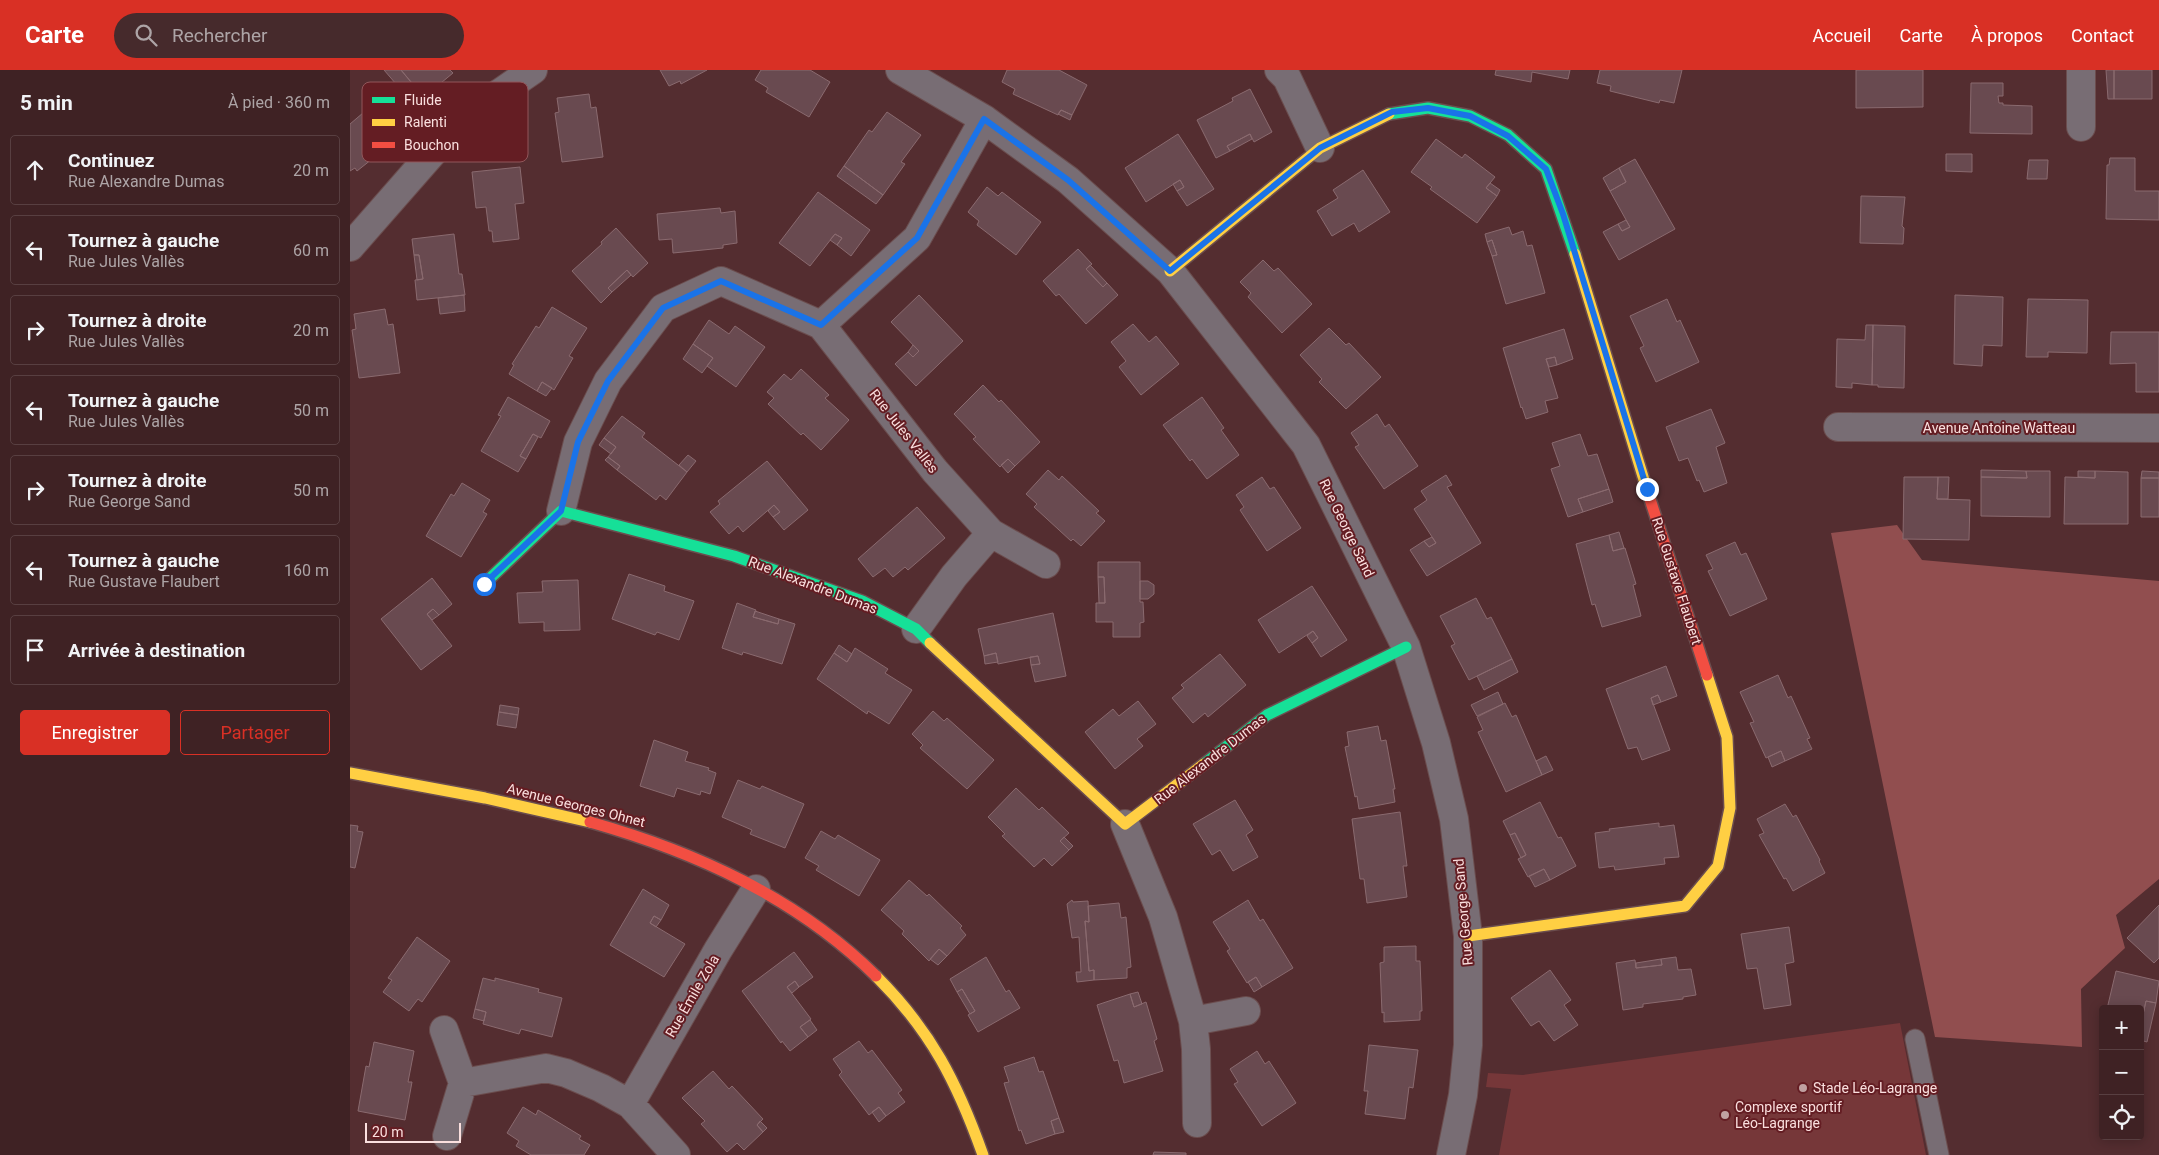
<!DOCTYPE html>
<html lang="fr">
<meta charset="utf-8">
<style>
:root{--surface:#3f2224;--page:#462a2c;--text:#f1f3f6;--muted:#ada4a6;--line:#583f41;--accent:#d93025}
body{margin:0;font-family:Roboto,sans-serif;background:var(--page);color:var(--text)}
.controls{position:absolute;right:15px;bottom:15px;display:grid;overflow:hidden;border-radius:5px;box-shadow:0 2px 12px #0003}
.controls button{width:45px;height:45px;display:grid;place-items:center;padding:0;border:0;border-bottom:1px solid var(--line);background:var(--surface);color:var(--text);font:25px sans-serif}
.scale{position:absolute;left:15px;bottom:12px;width:96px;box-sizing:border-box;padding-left:5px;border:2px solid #fadfde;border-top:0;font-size:14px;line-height:18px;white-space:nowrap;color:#fadfde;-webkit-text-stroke:4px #641d23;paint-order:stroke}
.stop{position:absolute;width:15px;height:15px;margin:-11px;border:4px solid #1a73e8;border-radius:50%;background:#fff}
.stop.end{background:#1a73e8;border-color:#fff;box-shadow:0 1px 5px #0008}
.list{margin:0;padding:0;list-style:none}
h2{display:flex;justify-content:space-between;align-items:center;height:65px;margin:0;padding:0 20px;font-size:21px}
h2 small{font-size:16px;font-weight:400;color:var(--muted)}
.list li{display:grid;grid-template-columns:32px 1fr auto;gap:15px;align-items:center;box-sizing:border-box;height:70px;margin:0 10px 10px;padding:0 10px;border:1px solid var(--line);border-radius:5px}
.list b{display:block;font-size:19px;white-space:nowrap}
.list p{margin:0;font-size:16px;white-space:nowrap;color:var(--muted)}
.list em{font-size:16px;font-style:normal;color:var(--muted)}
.actions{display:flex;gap:10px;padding:15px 20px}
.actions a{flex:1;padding:11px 0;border:1px solid var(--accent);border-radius:5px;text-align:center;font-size:18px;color:var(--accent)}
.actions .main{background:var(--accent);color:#fff}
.icon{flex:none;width:28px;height:28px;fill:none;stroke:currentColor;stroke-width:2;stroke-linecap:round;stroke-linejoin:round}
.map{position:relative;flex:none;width:1809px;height:1085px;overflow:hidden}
header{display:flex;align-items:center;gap:30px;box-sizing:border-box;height:70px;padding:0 25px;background:var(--accent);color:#fff}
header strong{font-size:24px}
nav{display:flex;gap:28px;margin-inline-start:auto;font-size:18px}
.search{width:350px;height:45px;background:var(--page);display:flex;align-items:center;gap:12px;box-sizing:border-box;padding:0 18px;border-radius:28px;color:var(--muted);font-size:19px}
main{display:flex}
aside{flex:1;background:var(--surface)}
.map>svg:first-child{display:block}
.green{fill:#763739}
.forest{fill:#914e4f}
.building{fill:#694a50;stroke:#8a6a6f}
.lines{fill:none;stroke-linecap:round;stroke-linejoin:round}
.lane-casing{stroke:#6b4d4e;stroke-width:21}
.street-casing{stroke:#6b4d4e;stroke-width:30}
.fast-casing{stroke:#6b4d4e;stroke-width:14}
.slow-casing{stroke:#6b4d4e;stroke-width:14}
.jam-casing{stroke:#6b4d4e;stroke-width:14}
.lane{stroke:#786d74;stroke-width:19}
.street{stroke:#786d74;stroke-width:28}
.fast{stroke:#16e098;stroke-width:11}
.slow{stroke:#ffcf43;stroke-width:11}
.jam{stroke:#f24e42;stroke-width:11}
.route{stroke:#1a73e8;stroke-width:6}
.poi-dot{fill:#c0a1a1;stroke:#641d23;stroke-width:2}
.labels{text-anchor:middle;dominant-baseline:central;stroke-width:4;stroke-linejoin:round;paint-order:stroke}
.street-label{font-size:14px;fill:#fadfde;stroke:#641d23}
.poi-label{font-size:14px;fill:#fadfde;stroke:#641d23;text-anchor:start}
.key{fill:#641d23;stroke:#91575b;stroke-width:1}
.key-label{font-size:14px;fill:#fadfde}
</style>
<header>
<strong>Carte</strong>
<div class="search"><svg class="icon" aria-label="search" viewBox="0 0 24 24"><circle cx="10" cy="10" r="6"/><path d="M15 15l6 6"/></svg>Rechercher</div>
<nav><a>Accueil</a><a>Carte</a><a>À propos</a><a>Contact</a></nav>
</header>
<main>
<aside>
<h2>5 min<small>À pied · 360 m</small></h2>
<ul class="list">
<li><svg class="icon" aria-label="ahead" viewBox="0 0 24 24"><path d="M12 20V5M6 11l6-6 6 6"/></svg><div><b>Continuez</b><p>Rue Alexandre Dumas</p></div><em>20 m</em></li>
<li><svg class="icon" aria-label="left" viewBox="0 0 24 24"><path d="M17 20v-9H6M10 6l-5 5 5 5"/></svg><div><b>Tournez à gauche</b><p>Rue Jules Vallès</p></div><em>60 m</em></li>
<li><svg class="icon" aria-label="right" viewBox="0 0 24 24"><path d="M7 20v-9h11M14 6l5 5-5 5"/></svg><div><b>Tournez à droite</b><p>Rue Jules Vallès</p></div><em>20 m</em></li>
<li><svg class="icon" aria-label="left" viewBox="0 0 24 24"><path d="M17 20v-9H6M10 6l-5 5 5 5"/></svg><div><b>Tournez à gauche</b><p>Rue Jules Vallès</p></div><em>50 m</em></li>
<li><svg class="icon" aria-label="right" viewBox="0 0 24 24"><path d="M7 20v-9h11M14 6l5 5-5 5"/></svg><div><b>Tournez à droite</b><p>Rue George Sand</p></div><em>50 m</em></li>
<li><svg class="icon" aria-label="left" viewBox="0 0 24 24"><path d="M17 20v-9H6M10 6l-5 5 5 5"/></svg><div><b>Tournez à gauche</b><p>Rue Gustave Flaubert</p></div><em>160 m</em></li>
<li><svg class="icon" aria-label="arrive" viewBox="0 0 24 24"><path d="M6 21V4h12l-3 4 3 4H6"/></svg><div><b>Arrivée à destination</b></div></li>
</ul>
<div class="actions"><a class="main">Enregistrer</a><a>Partager</a></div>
</aside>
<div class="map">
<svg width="1809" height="1085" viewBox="0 0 1809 1085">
<rect width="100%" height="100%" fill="#542d30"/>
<path class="green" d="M1550,953L1576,1085H1149L1161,1019L1136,1017L1138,1003L1173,1005Z"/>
<path class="forest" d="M1547,455L1572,490L1809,511V809L1766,845L1775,878L1731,919L1732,977L1585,967L1481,463Z"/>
<path class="building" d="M34,0H51L74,28L65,36Z
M51,0H100L103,3L74,27Z
M310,0H357L331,14L330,11L319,16Z
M411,0H460L480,12L459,47L416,22L418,18L405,10Z
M657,0H709L737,15L722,45L711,40L708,45L663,24L665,19L652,12Z
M1146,0H1220L1218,9L1182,2L1181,12L1145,5Z
M1250,0H1332L1324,33L1310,30L1309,33L1260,21L1261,16L1247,13Z
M1506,0H1573V37L1506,38Z
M1756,0H1764V29H1758Z
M1764,0H1802V29H1764Z
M1621,13H1653V26H1648L1649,33H1653V35L1682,36V64L1620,63Z
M900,19L922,62L904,72L900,64L877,76L880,81L866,88L847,50L883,31L882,28Z
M239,24L241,38L246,37L253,87L212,92L205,43L209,42L207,28Z
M31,34L53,60L44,67L46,70L7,101L5,98L0,101V54L20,37L23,41Z
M711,40L722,45L720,50L708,44Z
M537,42L571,65L551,92L555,94L533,125L494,96L519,60L522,62Z
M828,64L864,119L837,136L827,121L834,117L830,110L796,132L775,98Z
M900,64L902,69L880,81L877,76Z
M1086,69L1112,88L1115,84L1145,107L1136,118L1147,126L1127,153L1080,119L1082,117L1061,102Z
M1596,84H1622V102L1596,101Z
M1760,88H1785V121H1809V150L1756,149L1757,95H1759Z
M1285,89L1325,159L1269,190L1253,162L1268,154L1272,161L1280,157L1260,121L1276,112L1269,98Z
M1679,90H1698L1697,109H1677Z
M494,96L533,125L526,134L487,106Z
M170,97L174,133L165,134L169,169L143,172L142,161H139L136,137L126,138L122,102Z
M1269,98L1276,112L1260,121L1253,108Z
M1013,100L1040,142L1009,162L1004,153L982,166L967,141L988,128L983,120Z
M830,110L834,117L827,121L823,114Z
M1140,113L1150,120L1147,126L1136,118Z
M637,117L648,126L652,122L691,152L666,185L627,155L629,151L618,142Z
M468,122L520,160L501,186L487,175L492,168L485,164L460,196L429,173Z
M1511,126L1555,127L1552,156L1554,158L1553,174L1510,173Z
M370,138L371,143L385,141L387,173L373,175V178L323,183L322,169L309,170L307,144Z
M1276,150L1280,157L1272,161L1268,154Z
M1159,157L1162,165L1173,161L1177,176L1182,175L1195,223L1156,234L1142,186L1147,185L1142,170L1137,172L1135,164Z
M266,158L298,193L283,207L277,200L258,218L262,222L251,233L222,201L252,174L251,172Z
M104,164L109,204H112L115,225L67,230L65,210L73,209L69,185H64L62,169Z
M485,164L492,168L487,175L480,170Z
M1142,170L1147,185L1142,186L1137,172Z
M728,179L742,194L736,199L753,217L757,213L768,225L736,254L709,224L706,226L693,211Z
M64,185H69L73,209L67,210Z
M913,190L924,201L928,198L962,234L932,263L898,227L901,223L890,212Z
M740,195L757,213L753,217L736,199Z
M277,200L281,205L262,222L258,218Z
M114,225L115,241L90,244L88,228Z
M569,225L613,271L566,316L545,294L558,282L563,287L569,281L541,252Z
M1605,225L1653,227L1652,276L1633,275L1632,296L1604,294Z
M1317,229L1327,252L1330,250L1349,292L1306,312L1290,278L1294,276L1280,246Z
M1678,229L1738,230L1737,283L1698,282V287H1676Z
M202,237L237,258L219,286L223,288L204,320L192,312L187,321L159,304L164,295L162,294L186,256L189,258Z
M35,239L38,255L43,254L50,303L9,308L2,260L6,259L4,244Z
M359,250L379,264L385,256L415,277L386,317L357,296L363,288L343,274Z
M783,254L799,272L806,266L829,294L791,325L769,297L776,291L761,272Z
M1516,255H1523L1522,315L1502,313V318L1486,317L1487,269L1515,270Z
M1523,255L1555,256L1554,318L1528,317V315H1522Z
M979,258L996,275L999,273L1031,307L996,339L969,312L972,309L950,285Z
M1214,259L1223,289L1207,295L1205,287L1196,289L1208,328L1195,331L1198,342L1176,349L1172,337L1171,338L1153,278Z
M1761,262H1809V322H1786V293L1760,294Z
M343,274L363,288L352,303L333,289Z
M563,275L569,281L563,287L558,282Z
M1205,287L1207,295L1199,297L1196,289Z
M451,299L479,325L475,328L499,350L471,380L453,363L451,365L418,334L424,328L417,322L434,304L441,310Z
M192,312L202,318L196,326L187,321Z
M633,315L649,332L651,330L690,372L665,396L658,389L650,397L623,369L626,367L604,344Z
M158,327L200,351L191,368L183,364L170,386L176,389L168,402L131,381L151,346L148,345Z
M852,327L874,358L871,360L889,385L857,409L842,389L840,391L813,355Z
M1361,339L1375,373L1366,377L1377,413L1354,422L1349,410L1347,411L1338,388L1329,391L1316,357Z
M1027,344L1035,357L1039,354L1068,396L1034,419L1005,377L1009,375L1001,363Z
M272,346L295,363L292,367L337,402L316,430L310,425L306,430L267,400L270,396L258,387L266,377L254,368Z
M183,364L188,367L176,389L170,386Z
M1230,364L1238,386L1247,384L1259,419L1228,429L1233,442L1218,447L1201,399L1210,396L1202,373Z
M254,368L266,377L261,384L249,375Z
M338,385L346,391L337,402L329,395Z
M258,387L270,396L267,400L255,390Z
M658,389L665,396L658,403L651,395Z
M417,391L458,440L434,460L423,447L430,442L424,435L393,462L388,456L379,464L360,442L370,434L368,431Z
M698,400L709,410L712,406L749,441L746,443L755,451L731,476L723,469L721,471L684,437L687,434L676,424Z
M1631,400L1676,401L1677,408L1631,407Z
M1676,401H1700V447L1631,446V407L1677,408Z
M1728,401H1745V408L1728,407Z
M1745,401L1778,402V454H1714L1715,407L1745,408Z
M1792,401L1809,402V408H1791Z
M1096,405L1102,415L1097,417L1131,473L1077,506L1060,480L1074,471L1079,477L1086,473L1064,439L1077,430L1071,421Z
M912,407L920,419L924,417L951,458L917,481L890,440L894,437L886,425Z
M1554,407H1588L1587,429L1620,430L1619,470L1553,469Z
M1588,407H1599L1598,429H1587Z
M1791,408H1809V447H1791Z
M112,413L140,430L133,442L137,444L111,487L76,466L101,424L104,426Z
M1259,419L1263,432L1233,442L1228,429Z
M424,435L430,442L423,447L418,441Z
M567,437L595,468L558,500L555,497L543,507L535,498L523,507L508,489Z
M1269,462L1274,478L1263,481L1259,465Z
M1259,465L1263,481L1275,478L1286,514L1283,515L1291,546L1252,557L1245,534L1242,535L1226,474Z
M1082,467L1086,473L1079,477L1074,471Z
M1385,472L1391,485L1396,483L1417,529L1380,546L1358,501L1363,499L1356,485Z
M748,492H790V532H793L794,552L790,553V567H763V552H746V533H755L754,507H748Z
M279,504L315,516L314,521L344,531L329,570L307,562L305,565L262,549Z
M748,507H754L755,533H749Z
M82,508L102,534L89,545L83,539L77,544L102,576L71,600L31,549Z
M228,510L230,560L194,561V552L169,553L167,523L193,522L192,511Z
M790,511H798L804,515V524L798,529H790Z
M962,516L997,570L971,587L962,573L968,568L963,561L929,583L908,550Z
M1126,528L1137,549L1141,547L1162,589L1119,610L1101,576L1105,574L1090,546Z
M387,533L406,540L403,547L428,554L429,549L445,554L432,594L393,582L392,585L372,578Z
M83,539L89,545L82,550L77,544Z
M405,541L429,549L428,554L403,547Z
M703,543L716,606L685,612L681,595L690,594L688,586L648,594L646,583L634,586L628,559Z
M963,561L968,568L962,573L957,566Z
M489,575L502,584L497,592L484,583Z
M505,578L538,599L535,603L562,620L539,654L518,641L517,644L467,609L484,583L497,592Z
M646,583L648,592L635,594L634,586Z
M870,584L896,615L858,647L855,643L843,653L822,628L834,618L831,615Z
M688,586L690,594L681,595L680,587Z
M1162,589L1168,602L1134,620L1127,606Z
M1316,596L1327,626L1311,632L1308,625L1301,628L1320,680L1292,690L1287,677L1278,679L1256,619Z
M1428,605L1438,628L1441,626L1460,668L1457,669L1462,679L1435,691L1431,681L1416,688L1400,653L1404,652L1390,622Z
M1148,622L1153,634L1127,646L1121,635Z
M1308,625L1311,632L1303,635L1301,628Z
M788,631L806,654L787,669L793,676L765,699L735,662L763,639L769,646Z
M1155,633L1162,647L1166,645L1192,705L1156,722L1128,662L1133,660L1127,647Z
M150,635L169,638L168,645L149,642Z
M583,641L594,651L597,648L644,690L617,719L570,678L573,675L562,664Z
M149,642L168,645L166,658L147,655Z
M1028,656L1031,671L1036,670L1045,719H1043L1045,732L1009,739L1007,726L1005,727L995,677L999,676L997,662Z
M304,670L338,682L335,691L359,698L358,700L366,703L360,724L351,721L350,725L327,718L324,727L290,716Z
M1431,681L1435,691L1422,697L1418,687Z
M1196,686L1203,700L1192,705L1186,691Z
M388,710L410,719L412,716L454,734L435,778L400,764L402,760L372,747Z
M666,718L689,740L692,737L719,763L710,771L719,780L702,796L694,788L684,797L652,766L655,764L638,747Z
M885,730L903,760L896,765L908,787L883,801L870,780L862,785L843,754Z
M1190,732L1208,768L1211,767L1226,796L1200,810L1194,799L1178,807L1168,789L1176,785L1165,763L1160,765L1153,751Z
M1435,734L1443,747L1446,745L1470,790L1469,791L1475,803L1443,821L1436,808L1434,809L1409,765L1414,763L1407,749Z
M1050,742L1057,796H1053L1057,827L1017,833L1014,809H1010L1002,749Z
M1309,753V757L1324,755L1329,787L1314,788L1315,794L1265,800L1264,796L1249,798L1245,763L1260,761L1259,759Z
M0,755L8,756L7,761L13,762L5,798L0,797Z
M471,761L485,769L488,765L530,790L509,826L466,800L469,796L455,788Z
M1165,763L1176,785L1171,788L1160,765Z
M714,767L723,776L719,780L710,771Z
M1194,799L1200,810L1185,817L1179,806Z
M559,810L577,826L579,824L612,856L610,858L616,865L597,886L589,879L579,891L552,864L554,861L531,840Z
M293,819L319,835L311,850L304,846L300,853L335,874L314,907L260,875Z
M722,830L723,832L738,831L739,852L735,851L739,901L744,900V910L727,912L726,902H731L729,867L722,868L717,834Z
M898,830L910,851L913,849L943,898L912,917L906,907L897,913L877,881L880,879L863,852Z
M769,833L771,848L776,847L781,897L777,898V908L744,910V900L739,901L735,851L739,852L738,836Z
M1809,835V888L1804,893L1777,868Z
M304,846L311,850L306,857L300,853Z
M1439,857L1444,892L1435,894L1441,935L1414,939L1407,898L1397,899L1391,864Z
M67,867L100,891L72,932L68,929L59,941L33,922L42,910L38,908Z
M1066,876V891H1070L1072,941H1070V950L1034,952V942L1032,943L1030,893L1034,892V877Z
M589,879L597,886L588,895L580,889Z
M444,882L463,907L449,917L445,911L437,917L461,949L450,957L458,967L440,981L432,971L431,973L392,921Z
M636,887L656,922L659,920L670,938L628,962L618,945L625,941L612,919L607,922L600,909Z
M1326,887L1328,900L1341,899L1346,925L1333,927V929L1293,934V937L1273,940L1266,893L1285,890L1286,898L1312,895L1311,889Z
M1311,889L1312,895L1286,898V893Z
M1200,900L1221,930L1214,935L1228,955L1204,971L1189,951L1181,956L1161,928Z
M1766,901L1809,911L1806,933L1796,931L1790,958V939H1757Z
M906,907L912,917L904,922L898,912Z
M133,908L145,911V908L189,919L188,922L212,928L202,967L171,959L169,964L133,954L136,942L125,939Z
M445,911L449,917L442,923L437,917Z
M612,919L625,941L620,944L607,922Z
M788,922L792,934L784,937L780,924Z
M780,924L784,937L796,932L807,969L804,971L813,1001L774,1013L768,990L764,991L747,935Z
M1796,931L1806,933L1797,972L1790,970V958Z
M125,939L136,942L134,951L123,948Z
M460,950L467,960L458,967L450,957Z
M509,971L518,983L522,980L552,1020L548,1023L555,1032L536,1046L529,1037L519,1045L489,1005L492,1002L483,989Z
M24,972L64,981L58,1012H62L55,1050L8,1041L16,996L19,997Z
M1019,975L1068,980L1063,1018L1059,1017L1055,1049L1015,1044L1018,1021H1014Z
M907,981L915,994L919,991L946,1033L912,1056L884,1014L888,1012L880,999Z
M684,987L689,1002L693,1001L709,1048L701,1051L705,1064L676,1074L671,1060L669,1061L654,1013L659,1012L654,997Z
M363,1001L379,1019L382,1016L413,1049L407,1055L413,1062L394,1080L387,1073L377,1082L351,1054L355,1051L332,1028Z
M173,1037L186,1045L188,1040L231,1066L229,1069L240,1075L234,1085H181L166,1076L169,1071L157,1063Z
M529,1037L536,1046L529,1052L522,1042Z
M709,1048L714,1062L705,1064L701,1051Z
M410,1051L417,1058L413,1062L407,1055Z
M804,1082L836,1083V1085H803Z"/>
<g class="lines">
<g class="lane-casing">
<path id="lane" d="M1565,969L1589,1085"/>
</g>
<g class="street-casing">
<path id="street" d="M550,0L634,49L718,110L820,201L956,375L1056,577L1086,673L1104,749L1118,866V975L1113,1025L1101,1085
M929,0L937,8L970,78
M1731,0V57
M0,177L99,64L151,22L183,0
M471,255L567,168L634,49
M1488,357L1809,358
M211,441L228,372L258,311L313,238L371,211L471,255L585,401L641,463L604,506L566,559
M641,463L696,494
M775,754L813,847L843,951L846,979L847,1053
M843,951L896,941
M94,960L113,1013L97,1066
M113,1013L196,998L216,1003L251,1018L280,1034
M326,1085L280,1034L368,880L406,819"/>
</g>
<g class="fast-casing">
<path id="fast" d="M1039,44L1078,38L1120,46L1158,65L1196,99L1225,184
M134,514L211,441L384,486L512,531L566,559L580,573
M854,694L917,645L1056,577"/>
</g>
<g class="slow-casing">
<path id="slow" d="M1225,184L1298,423
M820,201L970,78L1039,44
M580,573L775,754L854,694
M0,703L135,728L240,752
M1118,866L1335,836L1368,796L1380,738L1377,667L1357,605
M526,906C581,961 607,1012 633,1085"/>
</g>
<g class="jam-casing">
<path id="jam" d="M1298,423L1357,605
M240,752C346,782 447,828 526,906"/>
</g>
<use href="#lane" class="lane"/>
<use href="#street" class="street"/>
<use href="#fast" class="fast"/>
<use href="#slow" class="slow"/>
<use href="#jam" class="jam"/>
</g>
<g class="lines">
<path class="route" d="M134,514L211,441L228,372L258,311L313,238L371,211L471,255L567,168L634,49L718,110L820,201L970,78L1042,42L1078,38L1120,46L1158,66L1196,99L1213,144L1297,419"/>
</g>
<g class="poi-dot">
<circle cx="1453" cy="1018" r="5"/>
<circle cx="1375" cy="1045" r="5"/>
</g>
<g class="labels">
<g class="street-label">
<text x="1649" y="358">Avenue Antoine Watteau</text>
<text transform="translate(554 361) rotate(52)">Rue Jules Vallès</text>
<text transform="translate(997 458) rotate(64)">Rue George Sand</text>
<text transform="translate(1327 511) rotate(72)">Rue Gustave Flaubert</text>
<text transform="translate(463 515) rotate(21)">Rue Alexandre Dumas</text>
<text transform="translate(860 689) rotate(-38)">Rue Alexandre Dumas</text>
<text transform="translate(226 735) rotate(14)">Avenue Georges Ohnet</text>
<text transform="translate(1113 842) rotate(-95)">Rue George Sand</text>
<text transform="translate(342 926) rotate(-60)">Rue Émile Zola</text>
</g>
<g class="poi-label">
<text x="1463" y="1018">Stade Léo-Lagrange</text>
<text x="1385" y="1037">Complexe sportif<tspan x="1385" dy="16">Léo-Lagrange</tspan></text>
</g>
</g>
<rect x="12" y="12" width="166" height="80" rx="8" class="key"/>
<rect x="22" y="27" width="23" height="6" fill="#16e098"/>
<rect x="22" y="49" width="23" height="7" fill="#ffcf43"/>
<rect x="22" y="72" width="23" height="6" fill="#f24e42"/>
<g class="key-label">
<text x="54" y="35">Fluide</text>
<text x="54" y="57">Ralenti</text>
<text x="54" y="80">Bouchon</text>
</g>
</svg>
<div class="controls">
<button>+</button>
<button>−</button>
<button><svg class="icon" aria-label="locate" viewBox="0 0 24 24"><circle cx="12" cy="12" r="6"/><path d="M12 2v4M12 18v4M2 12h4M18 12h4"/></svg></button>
</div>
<div class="scale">20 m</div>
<div class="stop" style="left:134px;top:514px"></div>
<div class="stop end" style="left:1297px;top:419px"></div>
</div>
</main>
